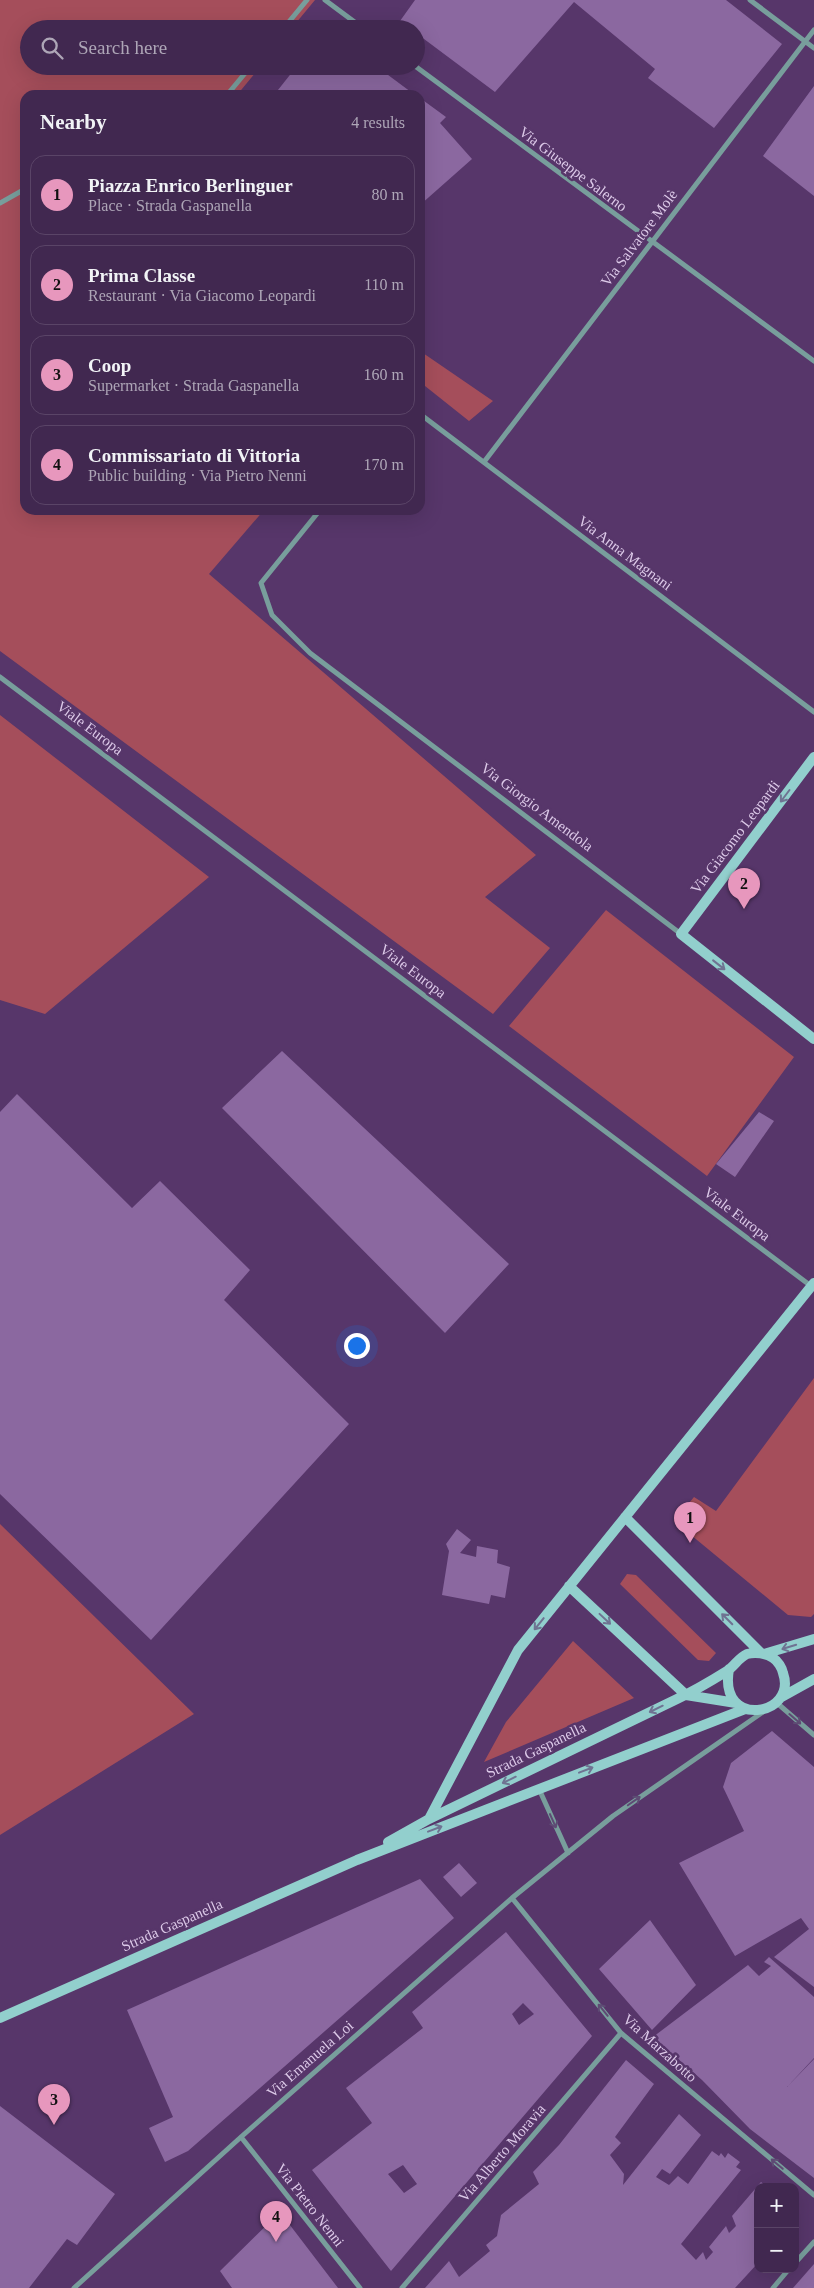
<!DOCTYPE html>
<meta charset="utf-8">
<style>
:root{--surface:#412850;--page:#4c345a;--text:#f1f3f6;--muted:#aea6b7;--line:#5a4467;--accent:#e797bd}
body{margin:0;font-family:Georgia,serif;background:var(--page);color:var(--text)}
.controls{position:absolute;right:15px;bottom:15px;display:grid;overflow:hidden;border-radius:10px;box-shadow:0 5px 20px #0002}
.controls button{width:45px;height:45px;display:grid;place-items:center;padding:0;border:0;border-bottom:1px solid var(--line);background:var(--surface);color:var(--text);font:25px sans-serif}
.you{position:absolute;left:356px;top:1345px;width:18px;height:18px;margin:-12px;border:4px solid #fff;border-radius:50%;background:#1a73e8;box-shadow:0 0 0 8px #1a73e833}
.badge{display:grid;place-items:center;width:32px;height:32px;border-radius:50%;background:var(--accent);color:#111;font-size:16px;font-weight:700}
.pin{position:absolute;translate:-50% -41px;filter:drop-shadow(0 1px 2px #0008)}
.pin::after{content:'';position:absolute;top:26px;width:18px;height:15px;background:inherit;clip-path:polygon(0 0,100% 0,50% 100%)}
.list{margin:0;padding:0;list-style:none}
h2{display:flex;justify-content:space-between;align-items:center;height:65px;margin:0;padding:0 20px;font-size:21px}
h2 small{font-size:16px;font-weight:400;color:var(--muted)}
.list li{display:grid;grid-template-columns:32px 1fr auto;gap:15px;align-items:center;box-sizing:border-box;height:80px;margin:0 10px 10px;padding:0 10px;border:1px solid var(--line);border-radius:15px}
.list b{display:block;font-size:19px;white-space:nowrap}
.list p{margin:0;font-size:16px;white-space:nowrap;color:var(--muted)}
.list em{font-size:16px;font-style:normal;color:var(--muted)}
.icon{flex:none;width:28px;height:28px;fill:none;stroke:currentColor;stroke-width:2;stroke-linecap:round;stroke-linejoin:round}
.map{position:relative;flex:none;width:814px;height:2288px;overflow:hidden}
.search{position:absolute;background:var(--surface);box-shadow:0 5px 20px #0002;left:20px;top:20px;width:405px;height:55px;display:flex;align-items:center;gap:12px;box-sizing:border-box;padding:0 18px;border-radius:28px;color:var(--muted);font-size:19px}
.panel{position:absolute;background:var(--surface);box-shadow:0 5px 20px #0002;left:20px;top:90px;width:405px;height:425px;border-radius:15px}
.map>svg:first-child{display:block}
.green{fill:#a54e5b}
.building{fill:#8b68a0;fill-rule:evenodd}
.lines{fill:none;stroke-linecap:round;stroke-linejoin:round}
.street{stroke:#789e9c;stroke-width:5}
.secondary{stroke:#92cfcd;stroke-width:10}
.oneway{stroke:#6f7392}
.oneway2{stroke:#5e4b74}
.labels{text-anchor:middle;dominant-baseline:central;stroke-width:5;stroke-linejoin:round;paint-order:stroke}
.street-label{font-size:15px;fill:#dcc9e8;stroke:#57366a}
</style>
<div class="map">
<svg width="814" height="2288" viewBox="0 0 814 2288">
<rect width="100%" height="100%" fill="#57366a"/>
<path class="green" d="M0,0H315L291,29H29V66H261L237,95H25V510H264L209,574L536,855L485,897L550,948L493,1014L0,651Z
M420,351L493,401L469,421L420,382Z
M0,715L209,877L45,1014L0,1000Z
M606,910L794,1057L707,1176L509,1026Z
M814,1378V1614L811,1617L788,1615L674,1521L694,1497L716,1511Z
M0,1524L194,1714L0,1835Z
M627,1574L636,1575L716,1653L709,1661L698,1660L620,1584Z
M573,1641L634,1698L484,1762L506,1722Z"/>
<path class="building" d="M415,0H726L782,44L714,128L648,78L655,69L574,2L495,92L416,33V29H410L400,21Z
M297,66H376L415,95H274Z
M814,86V196L763,156Z
M420,98L446,117L440,123L472,159L420,205Z
M282,1051L509,1264L445,1333L222,1108Z
M17,1094L132,1208L160,1181L250,1270L224,1300L349,1424L151,1640L0,1494V1112Z
M759,1112L774,1121L735,1177L716,1164Z
M457,1529L471,1540L460,1553L476,1557L477,1546L498,1550L497,1563L510,1567L505,1598L491,1595L489,1604L442,1595L449,1551L446,1544Z
M772,1731L814,1767V1987L774,1957L809,1929L801,1918L735,1956L679,1863L744,1831L723,1787L731,1763Z
M459,1863L477,1883L461,1897L443,1877Z
M420,1879L454,1918L188,2151L165,2162L149,2128L173,2117L127,2010Z
M650,1920L696,1985L652,2030L599,1969Z
M506,1932L592,2036L391,2271L312,2170L372,2123L346,2088L423,2028L412,2012ZM523,2003L534,2014L519,2025L512,2014ZM403,2165L417,2184L404,2193L388,2174Z
M769,1957L814,1997V2058L787,2087L814,2059V2178L750,2129L702,2080L653,2037L748,1965L759,1976L771,1966L764,1962Z
M626,2060L654,2084L615,2137L621,2143L610,2155L624,2174L623,2185L679,2114L701,2135L670,2174L662,2169L656,2177L669,2185L678,2176L688,2184L712,2151L719,2156L721,2153L725,2158L728,2153L740,2162L736,2167L741,2170L681,2244L696,2260L703,2252L706,2260L713,2252L709,2247L726,2226L729,2233L736,2226L732,2216L761,2182L767,2187H758V2263L735,2288H425L449,2261L459,2277L490,2251L486,2245L497,2236L501,2215L539,2184L533,2172L559,2145Z
M0,2106L115,2194L77,2245L67,2239L29,2288H0Z
M280,2212L338,2288H232L220,2271Z
M814,2264V2288H793Z"/>
<g class="lines">
<path class="street" d="M325,0L364,29
M750,0L814,48
M283,29L307,0
M415,66L814,361
M227,95L251,66
M0,203L25,189
M420,414L814,712
M484,462L814,30
M320,510L261,583L272,615L310,653L681,934
M0,677L811,1286
M777,1703L814,1735
M539,1789L568,1853
M512,1898L621,2033L814,2195
M241,2137L360,2288
M795,2263L814,2242
M74,2288L241,2137L512,1898L613,1816L763,1712
M402,2288L621,2033
M773,2288L789,2269"/>
<path class="secondary" d="M814,757L681,934L814,1039
M625,1517L761,1653
M569,1586L686,1695L736,1703
M764,1654L814,1639
M780,1698L814,1679
M429,1819L518,1650L814,1283
M388,1842L429,1819C512,1779 595,1739 677,1699C694,1691 711,1681 727,1671C735,1666 738,1658 747,1654C755,1652 766,1653 773,1658C778,1661 782,1668 783,1673C798,1716 718,1730 729,1669
M0,2018L357,1860L745,1709"/>
</g>
<defs><path id="oneway-shaft" d="M-6 0H5M1.5-3L5.5 0L1.5 3" fill="none" stroke-width="1.6" stroke-linecap="round" stroke-linejoin="round" transform="scale(1.25)"/></defs>
<g class="oneway">
<use href="#oneway-shaft" transform="translate(785 796) rotate(127)"/>
<use href="#oneway-shaft" transform="translate(719 965) rotate(38)"/>
<use href="#oneway-shaft" transform="translate(605 1619) rotate(43)"/>
<use href="#oneway-shaft" transform="translate(727 1619) rotate(-135)"/>
<use href="#oneway-shaft" transform="translate(539 1624) rotate(129)"/>
<use href="#oneway-shaft" transform="translate(789 1647) rotate(163)"/>
<use href="#oneway-shaft" transform="translate(656 1709) rotate(154)"/>
<use href="#oneway-shaft" transform="translate(586 1770) rotate(-21)"/>
<use href="#oneway-shaft" transform="translate(509 1780) rotate(154)"/>
<use href="#oneway-shaft" transform="translate(435 1829) rotate(-21)"/>
</g>
<g class="oneway2">
<use href="#oneway-shaft" transform="translate(795 1719) rotate(41)"/>
<use href="#oneway-shaft" transform="translate(634 1801) rotate(-35)"/>
<use href="#oneway-shaft" transform="translate(553 1821) rotate(66)"/>
<use href="#oneway-shaft" transform="translate(603 2010) rotate(-129)"/>
<use href="#oneway-shaft" transform="translate(777 2164) rotate(-140)"/>
</g>
<g class="labels">
<g class="street-label">
<text transform="translate(573 169) rotate(37)">Via Giuseppe Salerno</text>
<text transform="translate(639 238) rotate(-53)">Via Salvatore Molè</text>
<text transform="translate(625 553) rotate(37)">Via Anna Magnani</text>
<text transform="translate(90 728) rotate(37)">Viale Europa</text>
<text transform="translate(537 807) rotate(37)">Via Giorgio Amendola</text>
<text transform="translate(735 837) rotate(-53)">Via Giacomo Leopardi</text>
<text transform="translate(413 971) rotate(37)">Viale Europa</text>
<text transform="translate(737 1214) rotate(37)">Viale Europa</text>
<text transform="translate(536 1750) rotate(-26)">Strada Gaspanella</text>
<text transform="translate(172 1925) rotate(-24)">Strada Gaspanella</text>
<text transform="translate(660 2048) rotate(42)">Via Marzabotto</text>
<text transform="translate(310 2059) rotate(-41)">Via Emanuela Loi</text>
<text transform="translate(502 2153) rotate(-49)">Via Alberto Moravia</text>
<text transform="translate(310 2205) rotate(52)">Via Pietro Nenni</text>
</g>
</g>
</svg>
<div class="controls">
<button>+</button>
<button>−</button>
</div>
<div class="you"></div>
<div class="pin badge" style="left:690px;top:1543px">1</div>
<div class="pin badge" style="left:744px;top:909px">2</div>
<div class="pin badge" style="left:54px;top:2125px">3</div>
<div class="pin badge" style="left:276px;top:2242px">4</div>
<div class="search"><svg class="icon" aria-label="search" viewBox="0 0 24 24"><circle cx="10" cy="10" r="6"/><path d="M15 15l6 6"/></svg>Search here</div>
<section class="panel">
<h2>Nearby<small>4 results</small></h2>
<ul class="list">
<li><span class="badge">1</span><div><b>Piazza Enrico Berlinguer</b><p>Place · Strada Gaspanella</p></div><em>80 m</em></li>
<li><span class="badge">2</span><div><b>Prima Classe</b><p>Restaurant · Via Giacomo Leopardi</p></div><em>110 m</em></li>
<li><span class="badge">3</span><div><b>Coop</b><p>Supermarket · Strada Gaspanella</p></div><em>160 m</em></li>
<li><span class="badge">4</span><div><b>Commissariato di Vittoria</b><p>Public building · Via Pietro Nenni</p></div><em>170 m</em></li>
</ul>
</section>
</div>
